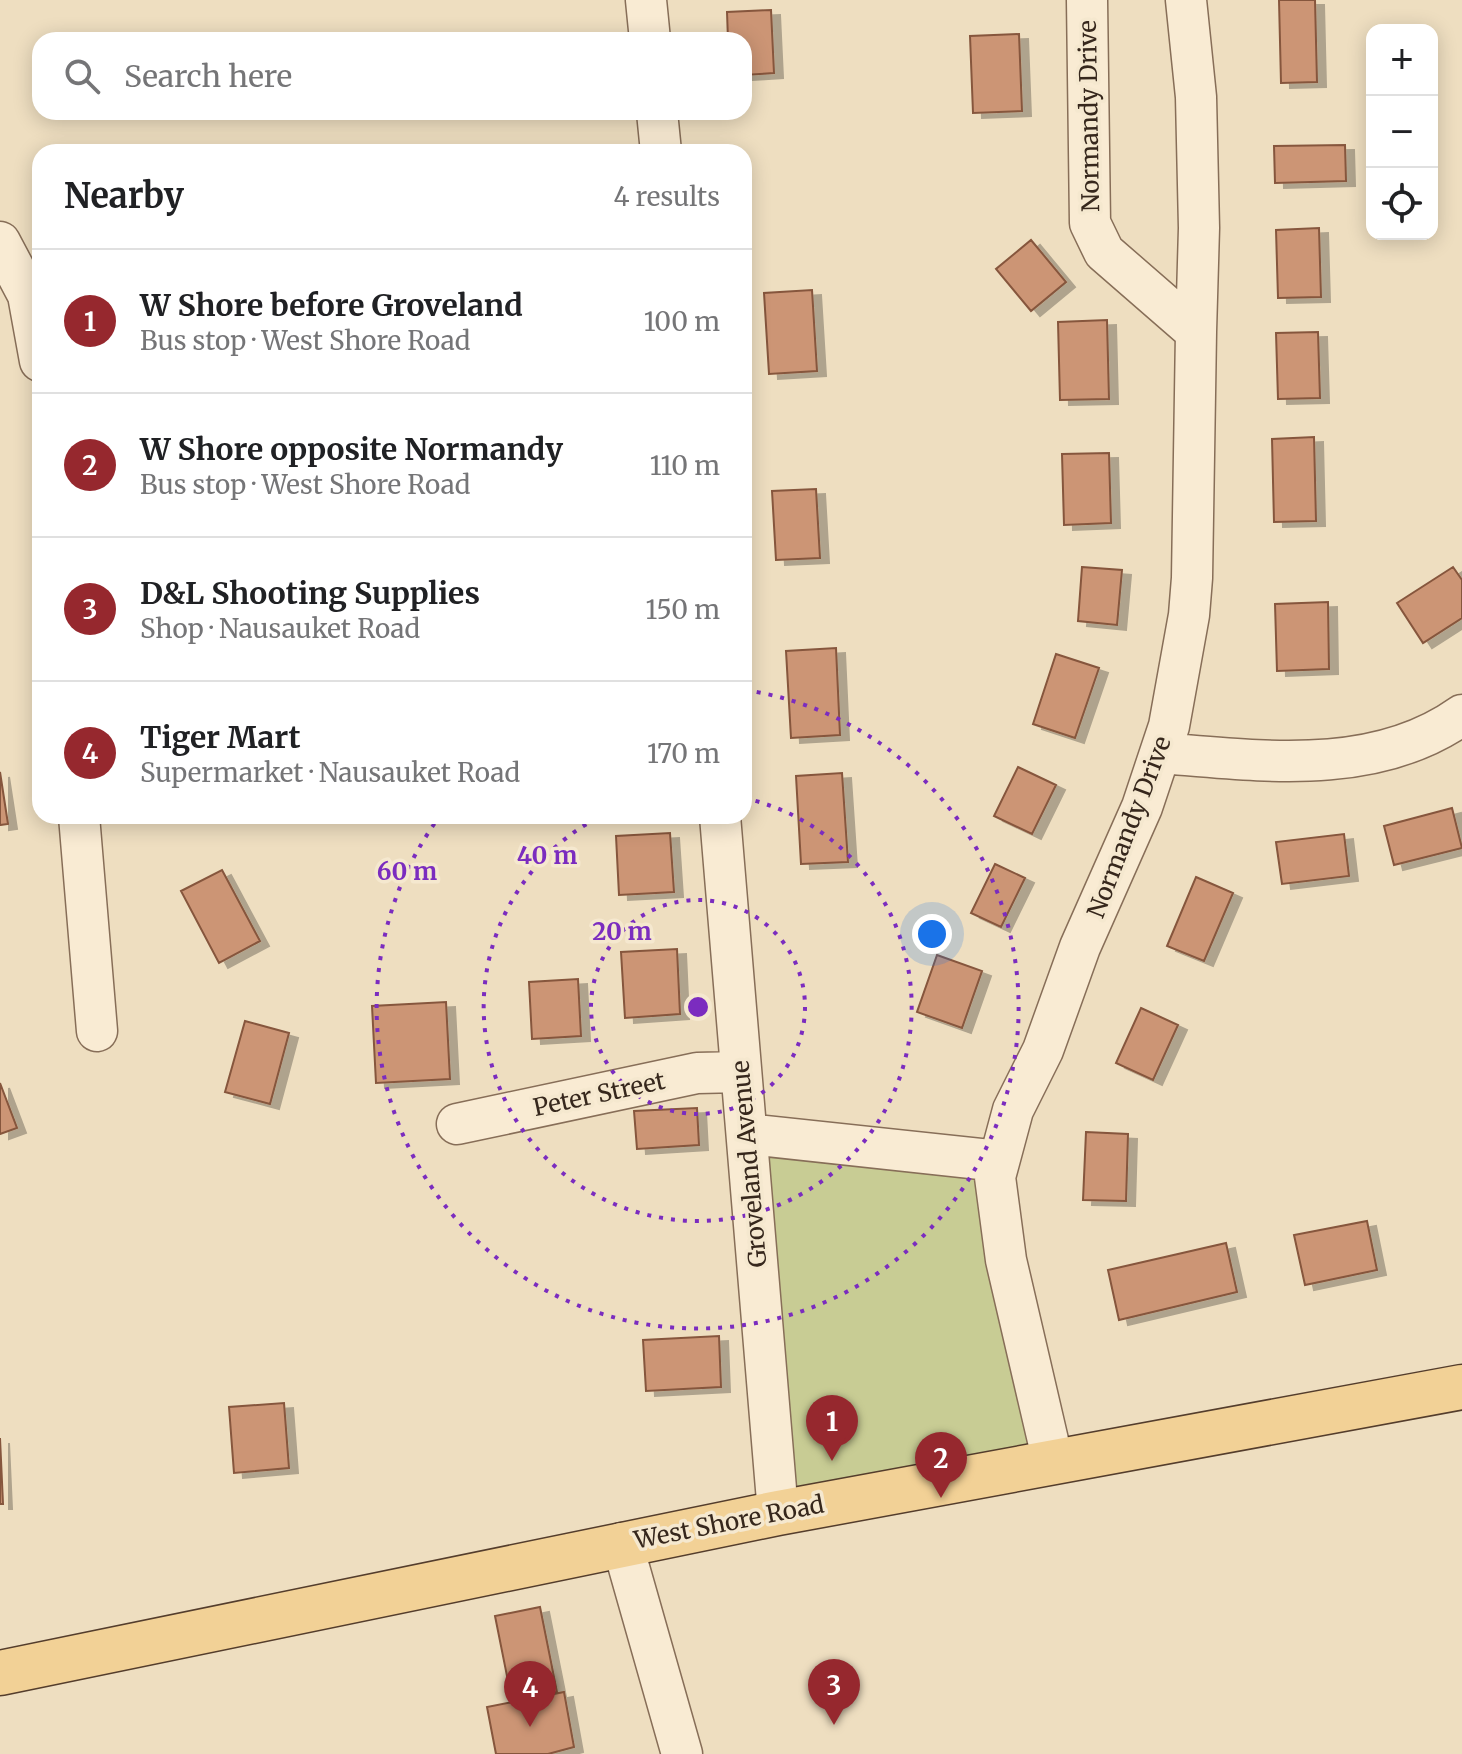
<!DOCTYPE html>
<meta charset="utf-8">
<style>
:root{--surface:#fff;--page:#f2f2f2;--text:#202124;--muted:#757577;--line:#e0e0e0;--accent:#96282e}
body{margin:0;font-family:Merriweather,serif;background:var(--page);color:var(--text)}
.controls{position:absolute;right:24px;top:24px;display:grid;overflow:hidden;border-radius:16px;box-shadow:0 4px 20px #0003}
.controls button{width:72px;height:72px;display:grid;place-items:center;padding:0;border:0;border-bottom:2px solid var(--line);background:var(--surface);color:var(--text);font:40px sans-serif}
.you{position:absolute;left:932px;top:934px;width:28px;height:28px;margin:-20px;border:6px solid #fff;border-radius:50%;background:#1a73e8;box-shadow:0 0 0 12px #1a73e833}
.badge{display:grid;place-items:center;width:52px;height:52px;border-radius:50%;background:var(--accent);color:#fff;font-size:26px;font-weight:700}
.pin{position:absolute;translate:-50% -66px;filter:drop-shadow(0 2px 4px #0008)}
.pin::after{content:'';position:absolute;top:42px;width:28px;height:24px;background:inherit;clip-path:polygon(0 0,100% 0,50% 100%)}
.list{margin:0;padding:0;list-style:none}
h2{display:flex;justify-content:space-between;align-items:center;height:104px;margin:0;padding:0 32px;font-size:34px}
h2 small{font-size:26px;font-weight:400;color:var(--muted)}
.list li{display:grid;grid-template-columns:52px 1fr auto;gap:24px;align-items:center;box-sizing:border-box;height:144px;padding:0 32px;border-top:2px solid var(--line)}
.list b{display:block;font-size:30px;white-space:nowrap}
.list p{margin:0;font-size:26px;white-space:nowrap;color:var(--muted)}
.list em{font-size:26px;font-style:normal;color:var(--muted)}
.icon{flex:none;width:44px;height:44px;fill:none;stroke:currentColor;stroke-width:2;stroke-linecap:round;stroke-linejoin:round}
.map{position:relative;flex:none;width:1462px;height:1754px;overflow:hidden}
.search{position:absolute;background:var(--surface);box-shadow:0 4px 20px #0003;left:32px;top:32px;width:720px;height:88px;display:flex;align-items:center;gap:20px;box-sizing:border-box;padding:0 28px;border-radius:24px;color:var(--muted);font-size:30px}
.panel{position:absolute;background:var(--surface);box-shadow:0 4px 20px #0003;left:32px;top:144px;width:720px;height:680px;border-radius:24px}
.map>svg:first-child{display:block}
.green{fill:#c8cc94}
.building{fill:#cc9575;stroke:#86563d;stroke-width:2;filter:url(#shadow)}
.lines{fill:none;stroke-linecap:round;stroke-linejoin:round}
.minor-casing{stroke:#876e58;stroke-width:43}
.major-casing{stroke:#543d2c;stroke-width:47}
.minor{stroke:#f9ebd3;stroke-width:40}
.major{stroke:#f2d196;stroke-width:44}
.ring{fill:none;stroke:#7b2cbf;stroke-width:4;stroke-dasharray:4 8}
.labels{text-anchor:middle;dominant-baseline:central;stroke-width:7;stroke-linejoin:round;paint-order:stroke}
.street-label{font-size:24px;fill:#36271c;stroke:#f5e8cf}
.centre{fill:#7b2cbf;stroke:#f5e8cf;stroke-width:4}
.ring-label{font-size:24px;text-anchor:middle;font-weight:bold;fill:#7b2cbf;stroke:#f5e8cf;stroke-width:7;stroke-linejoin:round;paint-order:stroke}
</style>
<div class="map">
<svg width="1462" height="1754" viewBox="0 0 1462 1754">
<defs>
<filter id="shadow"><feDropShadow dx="9" dy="5" stdDeviation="0" flood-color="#0004"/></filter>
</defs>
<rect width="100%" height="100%" fill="#eedec0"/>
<path class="green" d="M753,1128L995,1158L1052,1453L785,1508Z"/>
<path class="building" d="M1279,0H1315L1317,82L1281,83Z
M771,10L774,73L744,75V40H728L727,12Z
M1019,34L1022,111L973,113L970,36Z
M1345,145L1346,181L1275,183L1274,146Z
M1319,228L1321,297L1278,298L1276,230Z
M1031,240L1066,282L1031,311L996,269Z
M812,290L817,371L769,374L764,293Z
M1107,320L1109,399L1060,400L1058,322Z
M1318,332L1320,398L1278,399L1276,333Z
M1314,437L1316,521L1274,522L1272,439Z
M1109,453L1111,523L1064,525L1062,454Z
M816,489L820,558L776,560L772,491Z
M1082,567L1122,570L1117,625L1078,621Z
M1453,567L1462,580V618L1423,643L1397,603Z
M1328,602L1329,669L1277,671L1275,604Z
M836,648L840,735L791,738L786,651Z
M1056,654L1099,668L1075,738L1033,724Z
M1018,767L1056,785L1032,834L994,816Z
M0,772L8,824L0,825Z
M842,773L848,862L801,864L796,776Z
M1452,808L1462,848L1394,865L1384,826Z
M670,833L674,892L619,895L616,836Z
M1344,834L1349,876L1282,884L1276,842Z
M995,864L1025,878L1001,927L971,913Z
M222,870L260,941L219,963L181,891Z
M1196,877L1233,893L1204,961L1167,946Z
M677,949L680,1014L625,1018L621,952Z
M937,955L982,971L962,1028L917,1012Z
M578,979L581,1036L532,1039L529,982Z
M446,1002L450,1079L376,1083L372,1006Z
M1141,1008L1178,1025L1153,1080L1116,1063Z
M245,1021L289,1033L270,1104L225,1092Z
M0,1083L17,1128L0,1134Z
M697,1108L699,1145L637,1149L634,1111Z
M1086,1132L1128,1134L1126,1201L1083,1200Z
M1367,1221L1377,1270L1305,1285L1294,1235Z
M1226,1243L1237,1292L1119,1320L1108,1270Z
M719,1336L721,1387L646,1391L643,1340Z
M284,1403L289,1468L234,1473L229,1407Z
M0,1438L3,1504H0Z
M540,1607L557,1692L512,1701L495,1616Z
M564,1692L574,1747L548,1754H496L487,1707Z"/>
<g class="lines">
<g class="minor-casing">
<path id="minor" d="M646,0L650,40
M1186,0L1196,97L1199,228L1196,332
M657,112L661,152
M0,242L28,295L40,361
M1162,753C1261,761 1375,777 1462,715
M79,816L97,1031
M720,816L778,1513
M457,1124L697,1073L741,1072
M748,1134L999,1161
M1053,1462L1006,1260L995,1177L1013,1110L1043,1050L1080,947L1142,807L1169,726L1189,615L1192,578L1196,332L1104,252L1090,223L1087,0
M622,1543L682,1754"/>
</g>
<g class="major-casing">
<path id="major" d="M0,1673L778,1513L1462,1387"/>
</g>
<use href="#minor" class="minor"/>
<use href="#major" class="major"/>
</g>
<g class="ring">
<circle cx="698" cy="1007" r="107"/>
<path d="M744 798A214 214 0 1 1 601 816"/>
<path d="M745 690A321 321 0 1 1 440 816"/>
</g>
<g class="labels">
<g class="street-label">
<text transform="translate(1089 116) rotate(-91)">Normandy Drive</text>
<text transform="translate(1129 827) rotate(-69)">Normandy Drive</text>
<text transform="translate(599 1094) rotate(-12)">Peter Street</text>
<text transform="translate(749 1164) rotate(-95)">Groveland Avenue</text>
<text transform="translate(729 1522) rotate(-11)">West Shore Road</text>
</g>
</g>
<circle cx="698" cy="1007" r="12" class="centre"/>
<g class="ring-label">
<text x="547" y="864">40 m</text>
<text x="407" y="880">60 m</text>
<text x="622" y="940">20 m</text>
</g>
</svg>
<div class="controls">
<button>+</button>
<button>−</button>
<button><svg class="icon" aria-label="locate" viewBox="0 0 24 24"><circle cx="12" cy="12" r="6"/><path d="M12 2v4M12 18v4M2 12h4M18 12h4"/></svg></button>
</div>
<div class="you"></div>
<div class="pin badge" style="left:832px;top:1461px">1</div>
<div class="pin badge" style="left:941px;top:1498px">2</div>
<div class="pin badge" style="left:834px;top:1725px">3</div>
<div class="pin badge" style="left:530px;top:1727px">4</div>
<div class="search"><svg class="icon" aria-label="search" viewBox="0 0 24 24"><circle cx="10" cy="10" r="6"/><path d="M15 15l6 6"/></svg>Search here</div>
<section class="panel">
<h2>Nearby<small>4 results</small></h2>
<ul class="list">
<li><span class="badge">1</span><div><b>W Shore before Groveland</b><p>Bus stop · West Shore Road</p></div><em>100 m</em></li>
<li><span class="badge">2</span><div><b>W Shore opposite Normandy</b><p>Bus stop · West Shore Road</p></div><em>110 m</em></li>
<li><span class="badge">3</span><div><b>D&amp;L Shooting Supplies</b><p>Shop · Nausauket Road</p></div><em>150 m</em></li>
<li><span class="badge">4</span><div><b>Tiger Mart</b><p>Supermarket · Nausauket Road</p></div><em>170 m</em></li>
</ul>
</section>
</div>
